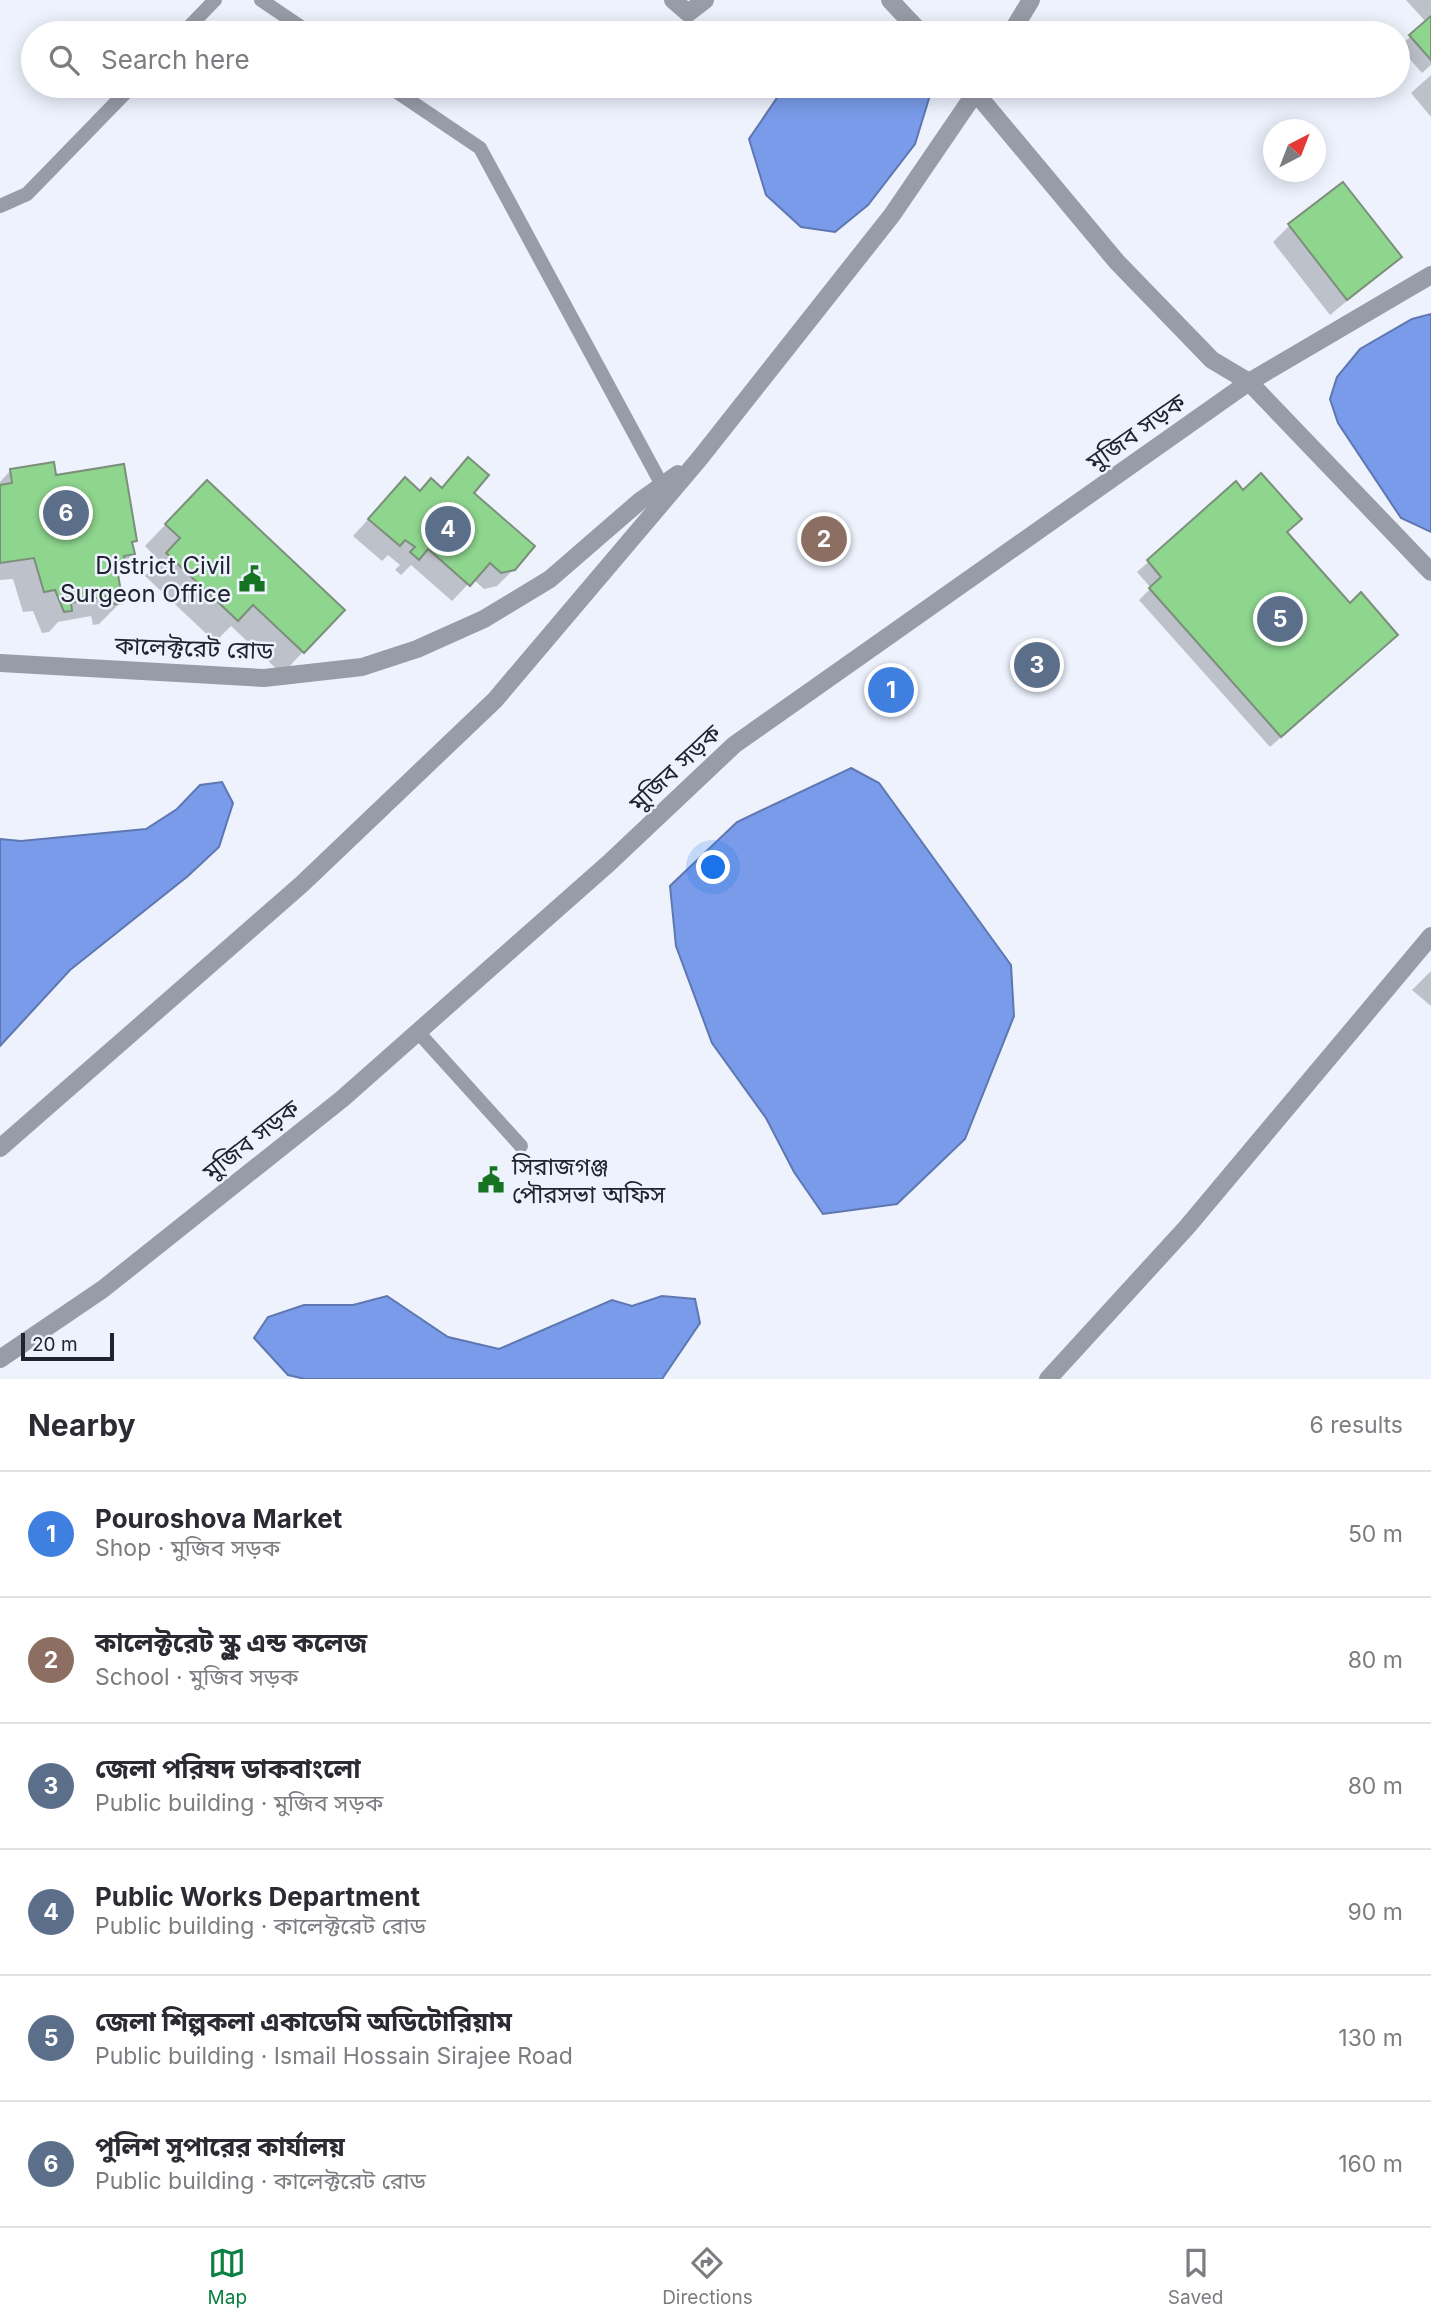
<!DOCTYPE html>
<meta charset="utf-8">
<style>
:root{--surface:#fff;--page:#f2f2f3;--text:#2b2b33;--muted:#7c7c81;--line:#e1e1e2;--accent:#0b8043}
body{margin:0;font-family:Inter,"Noto Sans Bengali",sans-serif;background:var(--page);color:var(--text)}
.compass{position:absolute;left:1263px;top:119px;width:63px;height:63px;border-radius:50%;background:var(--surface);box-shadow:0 4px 18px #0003;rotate:42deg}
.scale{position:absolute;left:21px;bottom:18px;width:93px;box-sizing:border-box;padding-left:7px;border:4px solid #20242e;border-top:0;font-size:19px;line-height:24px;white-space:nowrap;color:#20242e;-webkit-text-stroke:5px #edf2fd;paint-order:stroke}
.you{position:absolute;left:714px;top:868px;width:24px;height:24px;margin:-18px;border:5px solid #fff;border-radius:50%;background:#1a73e8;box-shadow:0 0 0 10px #1a73e833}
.badge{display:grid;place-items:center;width:46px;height:46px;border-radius:50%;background:var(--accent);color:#fff;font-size:23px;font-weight:700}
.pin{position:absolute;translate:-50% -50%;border:4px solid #fff;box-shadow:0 2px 7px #0006}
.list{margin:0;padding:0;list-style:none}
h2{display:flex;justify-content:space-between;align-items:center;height:91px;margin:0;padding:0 28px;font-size:30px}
h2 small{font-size:23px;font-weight:400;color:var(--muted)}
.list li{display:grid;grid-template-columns:46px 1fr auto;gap:21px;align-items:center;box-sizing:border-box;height:126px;padding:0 28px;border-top:2px solid var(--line)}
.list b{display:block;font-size:26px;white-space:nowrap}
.list p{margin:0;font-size:23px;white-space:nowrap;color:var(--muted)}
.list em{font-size:23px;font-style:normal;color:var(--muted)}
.icon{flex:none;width:38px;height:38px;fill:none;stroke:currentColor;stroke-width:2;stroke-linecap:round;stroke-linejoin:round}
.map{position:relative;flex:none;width:1431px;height:1379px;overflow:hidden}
.search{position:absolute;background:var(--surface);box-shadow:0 4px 18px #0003;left:21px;right:21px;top:21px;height:77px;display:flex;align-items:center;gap:18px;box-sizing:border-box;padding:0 24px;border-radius:38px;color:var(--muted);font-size:26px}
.sheet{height:847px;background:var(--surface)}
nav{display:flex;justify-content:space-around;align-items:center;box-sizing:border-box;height:98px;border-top:2px solid var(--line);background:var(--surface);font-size:19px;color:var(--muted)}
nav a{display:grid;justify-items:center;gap:4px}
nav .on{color:var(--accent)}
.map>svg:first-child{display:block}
.water{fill:#799be9;stroke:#5e77b1;stroke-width:2}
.shadow{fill:#0003}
.building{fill:#8ed58e;stroke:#7b8f7b;stroke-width:2}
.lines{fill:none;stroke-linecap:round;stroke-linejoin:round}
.lane{stroke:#979ca7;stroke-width:14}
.street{stroke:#979ca7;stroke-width:18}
.labels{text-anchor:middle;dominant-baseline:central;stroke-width:5;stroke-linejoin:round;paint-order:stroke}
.street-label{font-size:24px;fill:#20242e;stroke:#edf2fd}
.poi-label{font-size:24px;fill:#20242e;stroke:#edf2fd;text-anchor:end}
</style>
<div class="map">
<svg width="1431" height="1379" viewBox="0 0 1431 1379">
<rect width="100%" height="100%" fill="#edf2fd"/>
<path class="water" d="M785,86H929L931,92L915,144L868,205L835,232L801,227L766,195L749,139Z
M1431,314V532L1401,518L1338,423L1330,399L1337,377L1360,349L1412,319Z
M851,768L879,783L1011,965L1014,1016L965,1139L897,1204L823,1214L794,1172L766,1118L712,1043L676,946L670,886L737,822Z
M222,782L233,803L219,847L188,876L70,970L0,1046V839L21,841L146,829L177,809L200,785Z
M387,1296L448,1337L499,1349L612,1300L632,1306L662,1296L695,1299L700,1323L662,1379H305L288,1375L254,1338L268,1317L304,1305H353Z"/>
<path class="shadow" d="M1406,0H1431V65L1422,73L1399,47L1426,22Z
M1431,75V117L1411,93Z
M1289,226L1400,257L1330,315L1273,242Z
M469,459L471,493L514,569L497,586L484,589L473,579L452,601L411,565L401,575L395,570L400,565L388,555L382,561L353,536L405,479L420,492L441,489Z
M11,470L55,477L135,541L131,544L133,553L116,575L121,602L99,624L93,625L91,616L58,622L49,632L42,633L33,611L23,612L13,579L0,580V482Z
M1236,484L1285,533L1385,645L1270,747L1139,600L1151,588L1137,572Z
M185,504L303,652L282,674L231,626L215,642L145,576L159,560L145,546Z
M1431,971V1006L1412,990Z"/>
<path class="building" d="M1431,16V60L1409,35Z
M1343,182L1402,257L1347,300L1288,224Z
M468,457L489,475L474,493L535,546L515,570L501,573L490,563L470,586L428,549L419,560L410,552L415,547L405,540L400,546L368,519L405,477L420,491L431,478L442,488Z
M54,462L56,475L124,464L137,541L132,542L135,554L124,556L126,567L117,569L123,603L114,604L113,595L71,603L72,611L64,612L55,590L44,592L34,558L0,563V485L12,483L10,469Z
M1261,473L1302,519L1287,532L1350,603L1361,592L1398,635L1281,737L1149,588L1161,577L1147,560L1236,481L1243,490Z
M207,480L345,610L304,653L253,605L238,621L166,553L180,538L165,524Z"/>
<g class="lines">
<path class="lane" d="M261,0L310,33
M183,33L215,0
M388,86L480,148L662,485
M0,206L27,194L132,86
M418,1032L521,1146"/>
<path class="street" d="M673,0L688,13L705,0
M890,0L921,33
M1011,33L1031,0
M970,86L1117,262L1212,360L1249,382L1431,572
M0,663L264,678L362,667L417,649L484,619L550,579L640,501L678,474
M0,1148L302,884L495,700L700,458L892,215L980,86
M0,1359L103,1289L342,1099L609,863L734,745L1249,382L1431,275
M1048,1379L1187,1227L1431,936"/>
</g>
<defs>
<g id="civic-bare" transform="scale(2.1)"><path d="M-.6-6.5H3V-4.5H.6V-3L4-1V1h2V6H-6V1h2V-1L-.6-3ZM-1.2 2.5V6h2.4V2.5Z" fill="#157321" stroke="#edf2fd" stroke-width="2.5" paint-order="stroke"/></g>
</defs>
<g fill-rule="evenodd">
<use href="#civic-bare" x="252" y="579"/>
<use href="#civic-bare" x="491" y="1180"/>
</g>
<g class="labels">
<g class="street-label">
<text transform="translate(1136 432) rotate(-35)">মুজিব সড়ক</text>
<text transform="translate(194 648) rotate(2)">কালেক্টরেট রোড</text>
<text transform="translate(675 768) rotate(-43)">মুজিব সড়ক</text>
<text transform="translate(251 1140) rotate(-38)">মুজিব সড়ক</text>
</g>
<g class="poi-label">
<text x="231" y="565">District Civil<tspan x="231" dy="28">Surgeon Office</tspan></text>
<text x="512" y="1166" text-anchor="start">সিরাজগঞ্জ<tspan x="512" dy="28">পৌরসভা অফিস</tspan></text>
</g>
</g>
</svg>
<svg class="compass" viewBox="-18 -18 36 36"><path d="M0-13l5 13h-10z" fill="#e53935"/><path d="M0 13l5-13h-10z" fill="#7c7c81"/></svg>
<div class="scale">20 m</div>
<div class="you"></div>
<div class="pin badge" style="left:891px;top:690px;background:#3f7fe0">1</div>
<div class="pin badge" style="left:824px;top:539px;background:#8d6e63">2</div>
<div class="pin badge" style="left:1037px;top:665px;background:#5c6f8a">3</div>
<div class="pin badge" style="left:448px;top:529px;background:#5c6f8a">4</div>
<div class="pin badge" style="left:1280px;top:619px;background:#5c6f8a">5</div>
<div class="pin badge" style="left:66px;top:513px;background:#5c6f8a">6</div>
<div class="search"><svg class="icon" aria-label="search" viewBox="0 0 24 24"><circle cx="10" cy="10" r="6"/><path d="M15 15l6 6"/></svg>Search here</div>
</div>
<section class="sheet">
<h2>Nearby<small>6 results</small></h2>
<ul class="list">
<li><span class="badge" style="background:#3f7fe0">1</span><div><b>Pouroshova Market</b><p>Shop · মুজিব সড়ক</p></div><em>50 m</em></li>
<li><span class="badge" style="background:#8d6e63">2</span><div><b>কালেক্টরেট স্কুল এন্ড কলেজ</b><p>School · মুজিব সড়ক</p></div><em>80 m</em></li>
<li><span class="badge" style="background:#5c6f8a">3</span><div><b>জেলা পরিষদ ডাকবাংলো</b><p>Public building · মুজিব সড়ক</p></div><em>80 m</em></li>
<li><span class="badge" style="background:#5c6f8a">4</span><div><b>Public Works Department</b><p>Public building · কালেক্টরেট রোড</p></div><em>90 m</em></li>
<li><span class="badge" style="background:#5c6f8a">5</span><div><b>জেলা শিল্পকলা একাডেমি অডিটোরিয়াম</b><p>Public building · Ismail Hossain Sirajee Road</p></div><em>130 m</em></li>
<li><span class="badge" style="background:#5c6f8a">6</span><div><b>পুলিশ সুপারের কার্যালয়</b><p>Public building · কালেক্টরেট রোড</p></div><em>160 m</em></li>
</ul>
</section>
<nav>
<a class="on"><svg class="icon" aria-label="map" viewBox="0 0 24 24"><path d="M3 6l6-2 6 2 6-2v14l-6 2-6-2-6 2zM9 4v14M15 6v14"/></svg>Map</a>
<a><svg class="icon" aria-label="directions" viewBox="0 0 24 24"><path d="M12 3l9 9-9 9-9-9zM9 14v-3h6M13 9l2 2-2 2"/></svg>Directions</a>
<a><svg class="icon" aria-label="saved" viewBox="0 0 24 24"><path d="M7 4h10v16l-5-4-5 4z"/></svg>Saved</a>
</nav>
